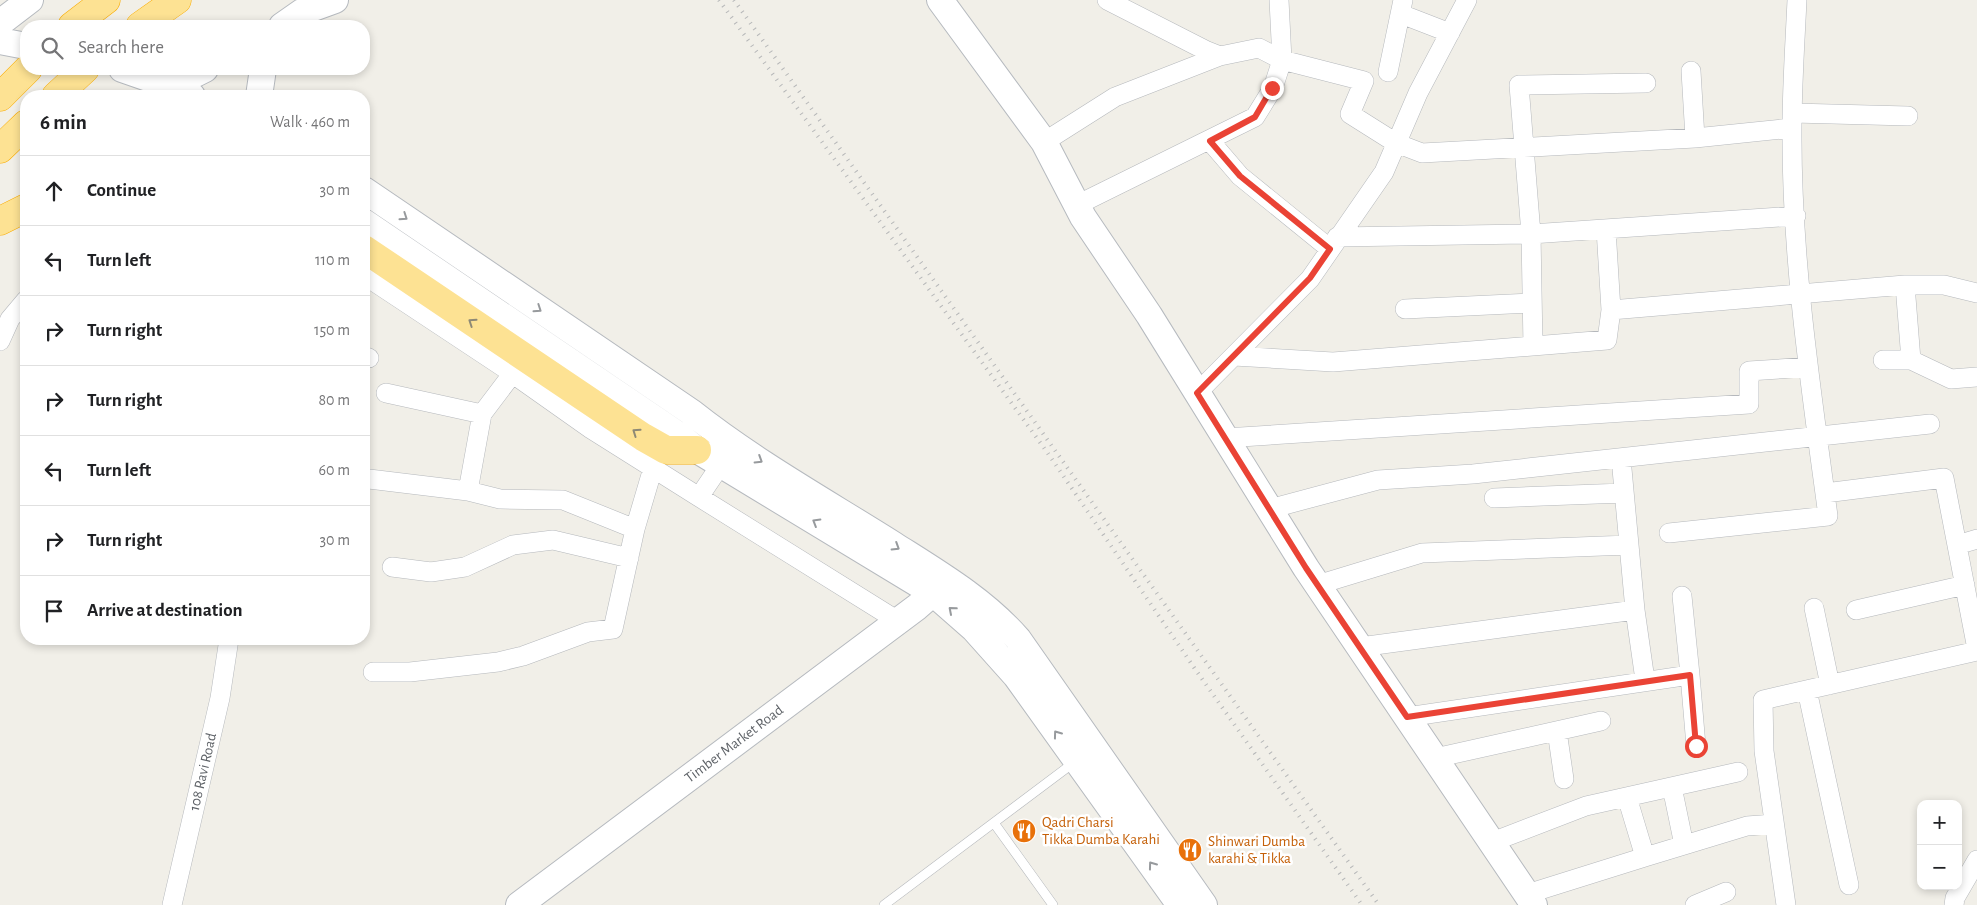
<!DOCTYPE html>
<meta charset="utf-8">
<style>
:root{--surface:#fff;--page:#f6f6f6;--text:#202124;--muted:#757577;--line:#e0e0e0}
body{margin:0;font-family:"Alegreya Sans",sans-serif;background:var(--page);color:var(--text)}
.controls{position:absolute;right:15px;bottom:15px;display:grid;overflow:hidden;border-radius:10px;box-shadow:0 2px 8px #0003}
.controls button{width:45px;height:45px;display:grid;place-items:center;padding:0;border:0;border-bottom:1px solid var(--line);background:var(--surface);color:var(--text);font:25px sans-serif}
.stop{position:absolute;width:15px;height:15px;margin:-11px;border:4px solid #ea4335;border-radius:50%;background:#fff}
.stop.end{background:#ea4335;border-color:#fff;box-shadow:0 1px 5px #0008}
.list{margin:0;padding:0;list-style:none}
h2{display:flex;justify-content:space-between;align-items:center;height:65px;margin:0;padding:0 20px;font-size:21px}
h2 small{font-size:16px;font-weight:400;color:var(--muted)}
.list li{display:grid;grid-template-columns:32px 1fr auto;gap:15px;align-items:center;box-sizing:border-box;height:70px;padding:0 20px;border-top:1px solid var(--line)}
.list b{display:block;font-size:19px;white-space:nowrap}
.list em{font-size:16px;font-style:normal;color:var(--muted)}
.icon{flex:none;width:28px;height:28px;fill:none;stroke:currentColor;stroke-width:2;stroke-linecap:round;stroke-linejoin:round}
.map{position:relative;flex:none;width:1977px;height:905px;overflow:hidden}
.search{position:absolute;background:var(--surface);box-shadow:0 2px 8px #0003;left:20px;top:20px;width:350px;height:55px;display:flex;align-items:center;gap:12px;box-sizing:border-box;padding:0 18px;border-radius:20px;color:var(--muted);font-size:19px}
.panel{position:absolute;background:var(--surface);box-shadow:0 2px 8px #0003;left:20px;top:90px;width:350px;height:555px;border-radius:20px}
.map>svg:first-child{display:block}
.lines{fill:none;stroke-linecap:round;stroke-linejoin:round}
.lane-casing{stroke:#b5b8bc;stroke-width:10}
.street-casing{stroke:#b5b8bc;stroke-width:20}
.secondary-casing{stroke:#b6babf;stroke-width:28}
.highway-casing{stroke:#f9ab00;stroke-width:29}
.lane{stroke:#fff;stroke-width:9}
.street{stroke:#fff;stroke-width:19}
.secondary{stroke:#fff;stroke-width:26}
.highway{stroke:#fde293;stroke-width:28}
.rail{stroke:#b6b7b8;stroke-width:4;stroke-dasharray:1 6;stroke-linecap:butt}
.oneway{stroke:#979a9d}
.oneway2{stroke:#8e8975}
.route{stroke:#ea4335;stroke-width:6}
.labels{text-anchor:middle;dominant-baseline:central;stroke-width:5;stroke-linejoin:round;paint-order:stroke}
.street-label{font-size:15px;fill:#5f6368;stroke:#fff}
.food-label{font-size:15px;fill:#c56008;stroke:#fff;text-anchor:start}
</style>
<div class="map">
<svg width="1977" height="905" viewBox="0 0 1977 905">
<rect width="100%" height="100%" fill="#f1efe8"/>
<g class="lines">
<g class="lane-casing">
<path id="lane" d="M994,823L1053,905
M884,905L1076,761"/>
</g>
<g class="street-casing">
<path id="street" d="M1107,0L1205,50L1220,56L1259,48L1282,60L1364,81L1350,114L1396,143L1422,153L1695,138L1792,128
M1401,14L1450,33
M1691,71L1695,138
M1388,72L1403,0
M1793,113L1908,116
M1210,141L1240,176L1330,249
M1044,142L1115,97L1220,56
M1077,205L1255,117L1273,88L1282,60L1279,0
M1606,229L1611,310
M1337,237L1531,234L1796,216
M364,275L506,369L591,429L699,497L728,454
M1905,285L1911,360
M1405,309L1531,303
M0,341L10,319L26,300
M1533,346L1531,234L1519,85L1646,83
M364,356L369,358
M1234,356L1333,362L1607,340L1611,310L1905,285H1944L1977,293
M1883,360H1911L1951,379L1977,377
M386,393L482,414
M1197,393L1310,279L1384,172L1418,93L1467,0
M1225,438L1749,404V371L1808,367
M1621,458L1635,610L1645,680
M369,479L468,491L500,499L563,500L635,529
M468,491L482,414L513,373
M1825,493L1944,478L1977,649
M699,497L898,621
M1494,498L1624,493
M1269,509L1378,480L1473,474L1930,424
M1669,533L1828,516C1811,389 1791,257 1792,128C1792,86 1795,43 1797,0
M1957,545L1977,539
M392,567L431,572L465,567L513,545L553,540L629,558
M1317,585L1422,553L1629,545
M1814,608L1830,685
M1856,610L1965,585
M1360,647L1635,610
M373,672H410L498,662L523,656L588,632L613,629L635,529L653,468
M1690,675L1696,746
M1807,690L1849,885
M1407,717L1690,675L1682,596
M1557,731L1564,779
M1435,758L1601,721
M1672,787L1684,845
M1492,842L1586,806L1738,772
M1645,857L1747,826L1774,824
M1527,894L1645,857L1627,797
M172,905L220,698L229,639
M1695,905L1726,892
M1786,905L1764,751L1763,700L1977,651
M1954,905L1955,898L1977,860"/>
</g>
<g class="secondary-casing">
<path id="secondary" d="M940,0L1044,142L1083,217L1149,315L1306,568L1534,905
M0,23L30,0
M282,26L302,12L335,0
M0,41L26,46
M122,69L171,86L192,96
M171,86L205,69
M259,96L263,69
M364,190L691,412C754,462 826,502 894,545C938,573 984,600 1018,639L1204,905
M364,222L677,434L697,450L933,593L974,629L1016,676L1180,905
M519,905L917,607L933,593L942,580"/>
</g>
<g class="highway-casing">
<path id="highway" d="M72,26L106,0
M140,26L177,0
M56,96L85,69
M0,97L28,69
M0,149L26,124
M0,221L26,208
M364,249L643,437L666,450H697"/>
</g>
<use href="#lane" class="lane"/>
<use href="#street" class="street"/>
<use href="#secondary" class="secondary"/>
<use href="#highway" class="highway"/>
<path class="rail" d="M719,0L1047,452L1195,669L1362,905
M734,0L1379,905"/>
</g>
<defs><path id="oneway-chevron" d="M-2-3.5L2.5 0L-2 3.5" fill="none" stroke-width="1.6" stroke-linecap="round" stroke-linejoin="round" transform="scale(1.25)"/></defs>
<g class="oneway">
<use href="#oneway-chevron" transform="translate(404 217) rotate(34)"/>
<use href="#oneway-chevron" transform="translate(538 309) rotate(34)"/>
<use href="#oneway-chevron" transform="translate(759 460) rotate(32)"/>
<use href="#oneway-chevron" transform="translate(816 522) rotate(-149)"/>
<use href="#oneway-chevron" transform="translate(896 547) rotate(32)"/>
<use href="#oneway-chevron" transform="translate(952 610) rotate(-139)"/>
<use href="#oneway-chevron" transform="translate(1057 734) rotate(-126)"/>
<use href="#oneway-chevron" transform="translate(1152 865) rotate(-126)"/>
</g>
<g class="oneway2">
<use href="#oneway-chevron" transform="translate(472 322) rotate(-146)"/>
<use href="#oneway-chevron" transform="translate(636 432) rotate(-145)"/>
</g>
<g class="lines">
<path class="route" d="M1272,88L1255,117L1210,141L1240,176L1330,249L1310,278L1197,393L1306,568L1407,717L1690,675L1696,746"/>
</g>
<defs>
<g id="restaurant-disc" transform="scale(1.25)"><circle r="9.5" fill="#e8710a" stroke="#fff"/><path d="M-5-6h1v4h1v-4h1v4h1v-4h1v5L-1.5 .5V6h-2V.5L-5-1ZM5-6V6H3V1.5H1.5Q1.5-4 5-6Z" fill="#fff"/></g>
</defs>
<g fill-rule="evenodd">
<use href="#restaurant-disc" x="1024" y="831"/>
<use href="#restaurant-disc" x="1190" y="850"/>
</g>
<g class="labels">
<g class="street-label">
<text transform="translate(734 744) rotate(-37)">Timber Market Road</text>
<text transform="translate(203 772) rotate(-77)">108 Ravi Road</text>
</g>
<g class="food-label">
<text x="1042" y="822">Qadri Charsi<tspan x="1042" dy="17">Tikka Dumba Karahi</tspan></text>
<text x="1208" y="841">Shinwari Dumba<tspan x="1208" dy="17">karahi &amp; Tikka</tspan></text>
</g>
</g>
</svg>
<div class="controls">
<button>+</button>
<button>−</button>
</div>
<div class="stop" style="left:1696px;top:746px"></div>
<div class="stop end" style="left:1272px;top:88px"></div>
<div class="search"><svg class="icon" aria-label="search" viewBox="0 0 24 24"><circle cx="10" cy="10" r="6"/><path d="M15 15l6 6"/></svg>Search here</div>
<section class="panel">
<h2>6 min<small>Walk · 460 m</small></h2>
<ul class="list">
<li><svg class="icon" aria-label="ahead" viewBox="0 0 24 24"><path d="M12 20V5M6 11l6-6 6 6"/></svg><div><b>Continue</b></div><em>30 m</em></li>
<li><svg class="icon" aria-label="left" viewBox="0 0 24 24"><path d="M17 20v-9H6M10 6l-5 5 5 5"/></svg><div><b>Turn left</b></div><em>110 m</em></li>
<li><svg class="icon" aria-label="right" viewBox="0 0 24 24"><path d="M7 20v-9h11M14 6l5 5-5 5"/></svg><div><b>Turn right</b></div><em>150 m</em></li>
<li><svg class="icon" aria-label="right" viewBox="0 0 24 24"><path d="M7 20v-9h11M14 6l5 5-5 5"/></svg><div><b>Turn right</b></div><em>80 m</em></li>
<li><svg class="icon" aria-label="left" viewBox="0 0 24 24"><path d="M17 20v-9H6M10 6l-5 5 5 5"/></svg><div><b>Turn left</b></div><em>60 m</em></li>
<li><svg class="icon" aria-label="right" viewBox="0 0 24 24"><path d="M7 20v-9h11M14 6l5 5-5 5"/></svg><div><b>Turn right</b></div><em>30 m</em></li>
<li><svg class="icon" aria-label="arrive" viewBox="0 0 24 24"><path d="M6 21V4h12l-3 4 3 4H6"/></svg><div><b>Arrive at destination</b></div></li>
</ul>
</section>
</div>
